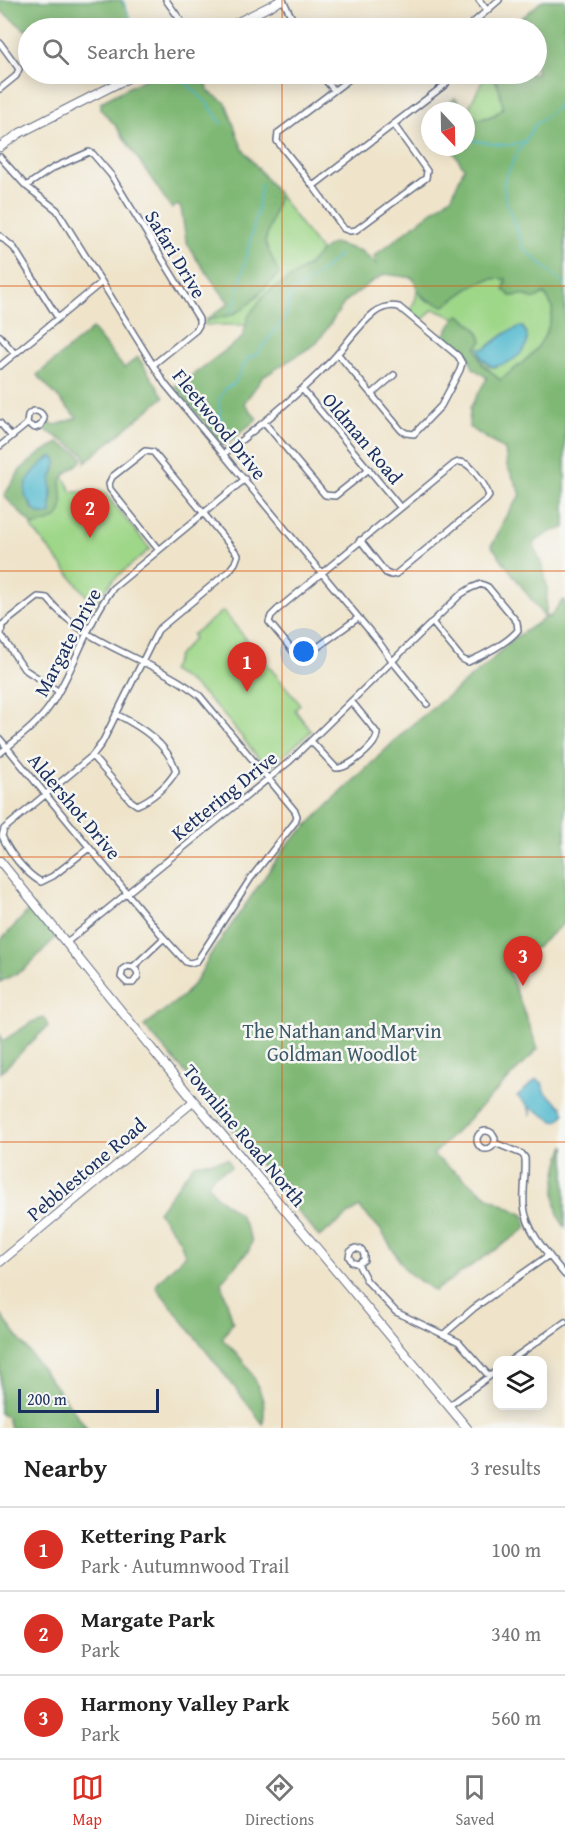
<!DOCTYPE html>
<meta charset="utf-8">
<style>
:root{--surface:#fff;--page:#f6f6f6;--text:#222;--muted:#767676;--line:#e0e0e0;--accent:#d93025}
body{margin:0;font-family:"Gentium Book Plus",serif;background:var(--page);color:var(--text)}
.controls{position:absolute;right:18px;bottom:18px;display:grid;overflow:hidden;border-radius:12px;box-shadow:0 3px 15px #0003}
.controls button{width:54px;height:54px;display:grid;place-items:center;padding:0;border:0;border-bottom:2px solid var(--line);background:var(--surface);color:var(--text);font:30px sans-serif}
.compass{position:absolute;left:421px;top:102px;width:54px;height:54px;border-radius:50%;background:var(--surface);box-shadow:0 3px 15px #0003;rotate:158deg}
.scale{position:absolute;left:18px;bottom:15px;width:141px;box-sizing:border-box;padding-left:6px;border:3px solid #1b2f5e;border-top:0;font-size:16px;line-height:21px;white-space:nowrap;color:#1b2f5e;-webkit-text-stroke:4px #f6f6f2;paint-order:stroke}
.you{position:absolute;left:304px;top:652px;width:21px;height:21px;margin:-15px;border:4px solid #fff;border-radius:50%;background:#1a73e8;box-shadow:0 0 0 9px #1a73e833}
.badge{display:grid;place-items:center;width:39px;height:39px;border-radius:50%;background:var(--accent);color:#fff;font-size:20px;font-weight:700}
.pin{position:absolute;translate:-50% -50px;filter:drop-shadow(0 2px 3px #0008)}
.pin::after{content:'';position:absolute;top:32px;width:21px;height:18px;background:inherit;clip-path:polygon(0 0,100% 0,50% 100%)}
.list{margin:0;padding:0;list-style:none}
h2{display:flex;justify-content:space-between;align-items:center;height:78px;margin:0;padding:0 24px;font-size:26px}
h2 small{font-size:20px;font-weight:400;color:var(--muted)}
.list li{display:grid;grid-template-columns:39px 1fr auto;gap:18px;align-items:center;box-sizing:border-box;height:84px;padding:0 24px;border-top:2px solid var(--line)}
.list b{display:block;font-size:22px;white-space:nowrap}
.list p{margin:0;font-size:20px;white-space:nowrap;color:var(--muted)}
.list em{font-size:20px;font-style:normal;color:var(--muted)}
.icon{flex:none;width:33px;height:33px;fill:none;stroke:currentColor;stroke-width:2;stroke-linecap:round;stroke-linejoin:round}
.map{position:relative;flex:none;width:565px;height:1428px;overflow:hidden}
.search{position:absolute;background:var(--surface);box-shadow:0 3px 15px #0003;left:18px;right:18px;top:18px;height:66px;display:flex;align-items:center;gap:15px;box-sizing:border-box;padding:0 21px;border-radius:33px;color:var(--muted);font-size:22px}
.sheet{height:330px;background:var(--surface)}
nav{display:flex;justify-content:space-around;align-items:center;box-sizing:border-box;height:84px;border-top:2px solid var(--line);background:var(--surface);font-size:16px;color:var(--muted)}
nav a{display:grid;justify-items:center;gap:3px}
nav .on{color:var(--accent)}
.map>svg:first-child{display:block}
.green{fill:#9fd789;stroke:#5d8374;stroke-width:1.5;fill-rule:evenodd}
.forest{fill:#7fb875;stroke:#4d746a;stroke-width:1.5;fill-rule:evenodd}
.water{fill:#52bacf;stroke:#367496;stroke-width:1.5}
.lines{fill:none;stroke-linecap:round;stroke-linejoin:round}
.stream{stroke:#52bacf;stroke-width:1.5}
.street-casing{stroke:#656e84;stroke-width:8}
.secondary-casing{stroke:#656e84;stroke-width:10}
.street{stroke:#fff;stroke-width:5}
.secondary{stroke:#fff;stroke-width:8}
.grid{fill:none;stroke:#de5710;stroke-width:1.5;stroke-opacity:0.55}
.labels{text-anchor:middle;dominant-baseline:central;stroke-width:5;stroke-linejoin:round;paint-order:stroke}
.street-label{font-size:20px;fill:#1b2f5e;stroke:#f6f6f2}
.park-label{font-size:20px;fill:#3c5969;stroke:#f6f6f2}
</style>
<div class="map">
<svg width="565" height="1428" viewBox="0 0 565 1428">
<rect width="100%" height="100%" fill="#f6f6f2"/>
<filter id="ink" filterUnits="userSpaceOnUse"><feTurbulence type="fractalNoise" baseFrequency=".0167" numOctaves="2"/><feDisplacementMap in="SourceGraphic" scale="12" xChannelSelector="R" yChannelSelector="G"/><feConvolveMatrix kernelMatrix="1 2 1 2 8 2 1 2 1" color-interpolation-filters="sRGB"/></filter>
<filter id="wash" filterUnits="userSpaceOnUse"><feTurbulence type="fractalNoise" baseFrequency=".008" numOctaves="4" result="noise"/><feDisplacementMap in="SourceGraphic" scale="24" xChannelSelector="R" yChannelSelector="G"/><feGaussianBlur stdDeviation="1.35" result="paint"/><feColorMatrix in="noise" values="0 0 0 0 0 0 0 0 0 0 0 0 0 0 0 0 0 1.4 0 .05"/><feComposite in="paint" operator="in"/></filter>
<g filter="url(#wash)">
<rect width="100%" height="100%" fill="#efe4ca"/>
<path class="green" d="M486,74H491L501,92L503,107C498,115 488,118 478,119L467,111Z
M279,195L321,251C300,281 260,285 246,325H205V321L243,309L260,294L265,242Z
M498,278L506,279L510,296L523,295L535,299L544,294C555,307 554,313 548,328C538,354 521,364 500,380L483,364L476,348L482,341C477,330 471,321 459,316L455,318L433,309L422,321L410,311L416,298L417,290L425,300L445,305L477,282ZM523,327L527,333C518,346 491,390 481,352C494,342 507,329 523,327Z
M63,476L72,492L103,491L150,549L112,581L94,605L31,527L51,499Z
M223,611L300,704L295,710L311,731L268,770C239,735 212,692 171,671L178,656L194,638L192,635Z"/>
<path class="forest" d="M0,0H121L136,28H28V32L0,10Z
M543,0H565V528L550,532L533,543L544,571L547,587L546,617L549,618L562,601L565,600V922L509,972L538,1049L433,1155L490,1198L524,1215L527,1228L434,1291L406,1271L380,1229L359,1207L319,1237L284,1195L197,1086L144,1026L183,996L197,980L209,957L287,845L409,727L490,662L510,641L545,618L491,545L494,542L504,519L521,494L507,466L505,450L469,427L470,408L487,378L473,368L468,355L464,351L444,336L455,318L459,315C469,321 480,330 482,341L476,348L482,364L500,380C521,364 538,354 548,328C553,313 556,307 544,294L535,299L523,295L510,296L504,290L506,279C482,275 464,292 445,306C426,300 420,299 413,278L385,274L370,283L345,302L317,343L263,377L244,403L257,419L224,446L174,386L179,385L242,338L249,315L265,294L307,267L321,251L333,243L361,251L376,264L374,256L452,196L464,168L450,147H466V111H438L455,98L472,116L478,119C488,118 498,115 503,107L498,84L491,74H536V28H510Z
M154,74H206L208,91L226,103L242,148L279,195L265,242L279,274L243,309L232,315L205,321L229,303L195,257L186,240L181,208L177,205L172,209L115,125L101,110V102Z
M92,329L124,368L138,357L164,397L85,462L86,459L83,453L44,429L47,423L56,425L77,418L37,375Z
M59,443L78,453L83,458C78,468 65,470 61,480C63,511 68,519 33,526L4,496L20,470L42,452ZM50,457L55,468L51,479L52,494L50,515L40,514L31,508L26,485L33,473Z
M33,906L57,936L25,969L0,982V941Z
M44,1018L48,1026L0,1073V1034L3,1041L32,1022Z
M565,1145V1227C548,1206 556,1168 565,1145Z
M228,1159L231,1167L214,1175L208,1184L215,1195L240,1215L252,1241L249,1250L221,1282L233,1322L222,1339C240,1355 257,1376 263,1401C265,1408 264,1417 263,1424L156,1287L158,1282L185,1255L179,1239L158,1212L194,1164Z
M0,1314L87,1428H10L7,1417L0,1413Z"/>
<path class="water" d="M519,327H522C540,346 508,368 491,366L482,358L479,348L485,349L508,332Z
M53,456L57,461L51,479V514C38,515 35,513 30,502C27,497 25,500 25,493C23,479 43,462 53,456Z
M536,1080C543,1081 543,1084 544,1091L562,1107L565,1113L561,1119L555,1122L531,1107V1115L528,1106L517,1096Z"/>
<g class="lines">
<path class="stream" d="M123,0L131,20L138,28
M177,74L208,104L222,124
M565,98L554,110L535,125L516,155L504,181L505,199L524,249L565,285
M442,108L450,111
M466,138C472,141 503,146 511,145C516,144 521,142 526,141
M229,313L234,308L258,208L261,183
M236,441L220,417L219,400L225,389L235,383L247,359L257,354L286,316L291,293L321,273L340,253"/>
</g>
</g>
<g filter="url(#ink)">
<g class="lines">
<g class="street-casing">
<path id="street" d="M166,0L186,28
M283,0L297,28
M479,0L487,10
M467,28L499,0
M0,43L19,69L16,76L0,89
M245,74C249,82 257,80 262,74
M320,74L334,90
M356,74L278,133L277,141L313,186L446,84L449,76L447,74
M0,157L26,186L57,210L165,384L378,641L393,662L427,704
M26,186L53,168L89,152L93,154L111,175L199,319V325L196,330L154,364
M313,186L344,229L350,231L356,230L426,178L427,171L394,125
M0,236L14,248L58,318
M0,336L15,354
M0,366L102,282
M302,389L400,507
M372,394L394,375
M264,422L325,495L335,496L369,469
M0,423L11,436
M0,446L27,424L35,428L40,426L44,419C42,411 34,408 28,415L27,424
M225,453C260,426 296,397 327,365C344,349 355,328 374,313C382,307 389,305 399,307L458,356L462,363L460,370L441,406L414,434L406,433L401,430L338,354
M358,618L304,657L297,656L269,622L271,616L277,610L454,464C458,462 459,461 464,463C472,465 487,488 489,496L486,500L396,574L391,575L386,573L360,540
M0,739L164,938L186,962L190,963L197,961L251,878L295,822L297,816L295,811L200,696C152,657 88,649 47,598L38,597L2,625L1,635L24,669L58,691
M311,741L336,768C348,769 378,745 377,733L352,702
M0,753C17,739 38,724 50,706C75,669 86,624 113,588L245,479
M92,756L131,801L137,805C152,799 168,785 176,771C168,743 139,726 116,714
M89,848L53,876L41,882C25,873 9,852 2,836L4,829L92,756L102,743L158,630L229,571L235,563L238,555L153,452L145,451L112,477L109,484L110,489L158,549
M67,942L290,761L460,595L471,588L481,584L488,587L517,622L518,630C509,642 482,656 468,662L462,659L432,622
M133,967L137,971L138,976L133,983H127L121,977L123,969L128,966L133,967L164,938
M477 1140a9 9 0 1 1 18 0a9 9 0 1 1-18 0Z
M495,1143L522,1154L525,1158C526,1174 523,1190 524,1206C527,1233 549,1255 565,1275
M358,1264L352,1262L349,1257L350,1252L355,1248L362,1250L364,1255V1260L358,1264L367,1281L396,1312L459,1342L489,1376
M444,1334L474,1308L549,1255
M511,1360L565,1322
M449,1406L498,1370"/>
</g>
<g class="secondary-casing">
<path id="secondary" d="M226,28L282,0
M0,147L20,133L136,74
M0,861L194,1101L467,1428
M0,1262L194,1101"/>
</g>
<use href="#street" class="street"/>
<use href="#secondary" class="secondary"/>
</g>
</g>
<path class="grid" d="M282,0V28M282,74V1428M0,286H565M0,571H565M0,857H565M0,1142H565"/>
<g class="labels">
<g class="street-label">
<text transform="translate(176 254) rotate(59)">Safari Drive</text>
<text transform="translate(220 424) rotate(51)">Fleetwood Drive</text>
<text transform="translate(363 438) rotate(50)">Oldman Road</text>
<text transform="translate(67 642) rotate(-62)">Margate Drive</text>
<text transform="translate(224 795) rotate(-39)">Kettering Drive</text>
<text transform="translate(75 806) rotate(50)">Aldershot Drive</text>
<text transform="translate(245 1135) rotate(50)">Townline Road North</text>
<text transform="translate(86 1169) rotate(-40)">Pebblestone Road</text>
</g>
<g class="park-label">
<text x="342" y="1030">The Nathan and Marvin<tspan x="342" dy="23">Goldman Woodlot</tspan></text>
</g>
</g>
</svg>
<div class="controls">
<button><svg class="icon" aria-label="layers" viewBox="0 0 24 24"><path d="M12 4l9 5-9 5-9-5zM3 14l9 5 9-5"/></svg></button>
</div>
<svg class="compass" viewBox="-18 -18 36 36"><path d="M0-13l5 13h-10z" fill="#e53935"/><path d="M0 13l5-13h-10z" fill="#767676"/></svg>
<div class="scale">200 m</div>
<div class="you"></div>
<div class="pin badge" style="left:247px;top:692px">1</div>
<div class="pin badge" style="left:90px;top:538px">2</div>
<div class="pin badge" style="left:523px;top:986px">3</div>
<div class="search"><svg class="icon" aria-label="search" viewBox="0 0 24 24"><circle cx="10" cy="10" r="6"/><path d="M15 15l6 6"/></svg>Search here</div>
</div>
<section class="sheet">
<h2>Nearby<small>3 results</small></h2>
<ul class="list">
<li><span class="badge">1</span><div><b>Kettering Park</b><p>Park · Autumnwood Trail</p></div><em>100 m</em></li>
<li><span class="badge">2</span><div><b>Margate Park</b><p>Park</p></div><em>340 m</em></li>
<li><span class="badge">3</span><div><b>Harmony Valley Park</b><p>Park</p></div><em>560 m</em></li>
</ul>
</section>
<nav>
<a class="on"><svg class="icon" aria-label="map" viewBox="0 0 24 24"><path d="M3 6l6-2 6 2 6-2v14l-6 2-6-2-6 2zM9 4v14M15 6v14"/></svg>Map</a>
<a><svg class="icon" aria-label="directions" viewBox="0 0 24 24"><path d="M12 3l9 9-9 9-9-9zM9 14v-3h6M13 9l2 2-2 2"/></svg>Directions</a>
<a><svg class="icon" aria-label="saved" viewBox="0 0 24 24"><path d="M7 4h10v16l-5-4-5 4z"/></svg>Saved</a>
</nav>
